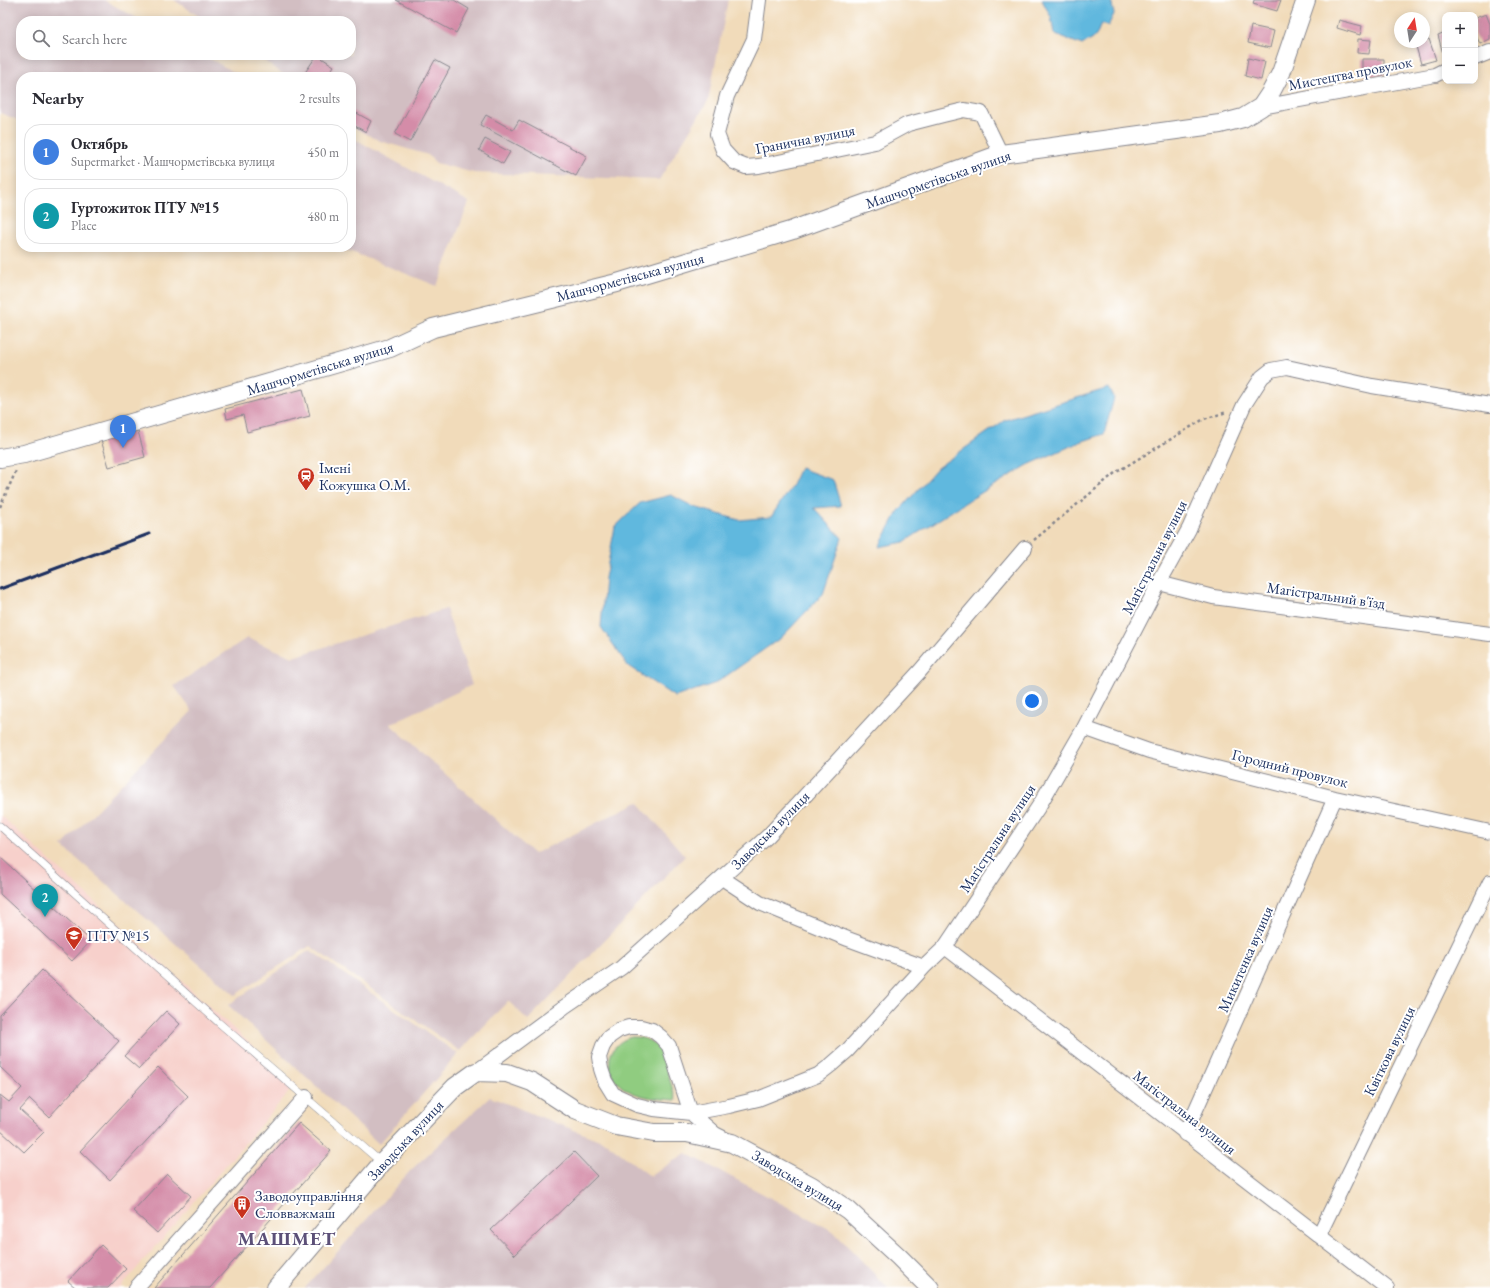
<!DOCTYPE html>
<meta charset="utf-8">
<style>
:root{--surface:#fff;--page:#f7f7f7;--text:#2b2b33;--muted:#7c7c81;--line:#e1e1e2;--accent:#c8321e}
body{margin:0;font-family:"EB Garamond",serif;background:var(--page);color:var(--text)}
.controls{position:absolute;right:12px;top:12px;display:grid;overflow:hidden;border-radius:8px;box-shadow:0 2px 10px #0003}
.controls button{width:36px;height:36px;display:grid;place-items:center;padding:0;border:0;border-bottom:1px solid var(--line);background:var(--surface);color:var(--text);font:20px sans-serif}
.compass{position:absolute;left:1394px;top:12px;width:36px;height:36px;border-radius:50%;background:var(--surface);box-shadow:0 2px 10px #0003;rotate:12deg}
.you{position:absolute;left:1032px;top:701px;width:14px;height:14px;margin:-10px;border:3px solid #fff;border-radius:50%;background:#1a73e8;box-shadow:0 0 0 6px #1a73e833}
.badge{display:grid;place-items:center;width:26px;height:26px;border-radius:50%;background:var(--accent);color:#fff;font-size:13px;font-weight:700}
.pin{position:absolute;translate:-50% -33px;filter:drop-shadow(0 1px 2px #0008)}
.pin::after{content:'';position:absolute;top:21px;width:14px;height:12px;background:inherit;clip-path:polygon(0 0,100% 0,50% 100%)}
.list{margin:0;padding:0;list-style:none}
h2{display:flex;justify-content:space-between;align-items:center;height:52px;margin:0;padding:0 16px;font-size:17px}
h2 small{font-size:13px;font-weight:400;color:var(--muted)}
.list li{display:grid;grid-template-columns:26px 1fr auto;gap:12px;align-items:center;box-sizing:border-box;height:56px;margin:0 8px 8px;padding:0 8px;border:1px solid var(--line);border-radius:16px}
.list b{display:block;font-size:15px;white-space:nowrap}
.list p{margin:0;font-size:13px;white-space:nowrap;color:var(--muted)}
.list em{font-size:13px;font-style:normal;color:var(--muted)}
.icon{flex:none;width:22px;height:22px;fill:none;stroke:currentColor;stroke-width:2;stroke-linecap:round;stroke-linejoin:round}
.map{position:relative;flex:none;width:1490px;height:1288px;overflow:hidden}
.search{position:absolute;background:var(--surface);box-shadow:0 2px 10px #0003;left:16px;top:16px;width:340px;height:44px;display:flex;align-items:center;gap:10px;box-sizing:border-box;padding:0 14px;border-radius:16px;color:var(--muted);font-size:15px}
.panel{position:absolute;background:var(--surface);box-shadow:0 2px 10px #0003;left:16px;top:72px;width:340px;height:180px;border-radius:16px}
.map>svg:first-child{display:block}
.built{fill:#f7d0cb}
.industrial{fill:#d2bec2}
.green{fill:#90cc80;stroke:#567e6f}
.water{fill:#61b8de;stroke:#3e749e}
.building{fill:#d48ca8}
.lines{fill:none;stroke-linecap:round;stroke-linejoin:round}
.service-casing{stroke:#86858c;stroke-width:8}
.minor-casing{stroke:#86858c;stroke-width:16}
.tertiary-casing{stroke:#86858c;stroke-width:20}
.path{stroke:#86858c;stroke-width:2.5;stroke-dasharray:3 3;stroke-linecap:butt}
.service{stroke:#fff;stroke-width:7}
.minor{stroke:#fff;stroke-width:14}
.tertiary{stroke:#fff;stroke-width:18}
.rail{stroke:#1b2f5e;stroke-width:3}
.labels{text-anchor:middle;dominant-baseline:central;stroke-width:4;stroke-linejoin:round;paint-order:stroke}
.street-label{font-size:15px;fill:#1b2f5e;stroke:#fff}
.poi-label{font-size:15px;fill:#1b2f5e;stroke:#fff;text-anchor:start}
.district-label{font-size:19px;font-weight:bold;letter-spacing:1px;fill:#5c5078;stroke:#fff}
</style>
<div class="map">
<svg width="1490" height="1288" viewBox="0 0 1490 1288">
<rect width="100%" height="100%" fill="#fff"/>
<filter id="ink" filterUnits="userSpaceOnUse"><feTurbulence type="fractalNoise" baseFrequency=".025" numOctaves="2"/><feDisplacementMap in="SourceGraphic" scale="8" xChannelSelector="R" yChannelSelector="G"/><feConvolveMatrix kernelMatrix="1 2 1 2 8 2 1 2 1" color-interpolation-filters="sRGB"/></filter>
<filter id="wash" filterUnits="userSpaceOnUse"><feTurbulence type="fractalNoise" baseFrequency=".012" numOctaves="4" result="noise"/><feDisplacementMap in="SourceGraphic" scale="16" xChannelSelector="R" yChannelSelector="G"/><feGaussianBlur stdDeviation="0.9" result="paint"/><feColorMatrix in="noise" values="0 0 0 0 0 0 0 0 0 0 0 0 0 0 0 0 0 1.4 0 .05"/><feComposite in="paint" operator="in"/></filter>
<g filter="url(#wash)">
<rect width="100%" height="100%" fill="#f1dbba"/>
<path class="built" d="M0,815L295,1085L120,1288H0Z"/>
<path class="industrial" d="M0,0H104L142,21H21V55H203L243,77H21V121L0,113Z
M174,0H728L708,101L659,180L474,173L436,163L428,155L380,141L351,126V77H287L256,55H351V21H206Z
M351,137L469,202L437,286L339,247H351Z
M446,609L472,685L390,724L534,854L638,802L685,856L528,1020L508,1001L460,1051L310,946L235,995L62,846L192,711L174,686L247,638L293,657Z
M310,950L458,1054L379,1144L228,1005Z
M490,1097L607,1143L650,1176L686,1153L833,1231L888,1288H305L411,1170Z"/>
<path class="green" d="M632,1037C645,1037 653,1041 661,1051L676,1100C660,1099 642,1098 627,1090C603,1077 603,1044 632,1037Z"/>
<path class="water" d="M1042,0H1111L1114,14L1108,26L1101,24L1096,36L1082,45L1067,39L1054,33L1051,17Z
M1109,388L1114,398L1104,434L1080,442L1028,465L966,502L904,542L879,547L898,512L937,468L1005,420Z
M800,468L833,480L841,506L814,508L842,538L823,594L782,637L716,683L675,697L628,666L601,627L605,578L615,527L640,503L671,495L694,507L739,520L771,517L792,485Z"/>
<g id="blocks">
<path class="building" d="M396,0H454L469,9L456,33Z
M1254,0H1281L1277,11L1253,4Z
M1486,14L1490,24V39L1480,44L1475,33V18Z
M1339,20L1362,26L1360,35L1337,28Z
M1251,26L1274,31L1270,48L1248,43Z
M1445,32V53L1443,54L1438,35Z
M1358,39L1371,40L1369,54L1357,53Z
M1429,39L1436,60L1421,64L1415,43L1424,42V40Z
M317,55L334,66L327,77H302Z
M1248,58L1265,62L1261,80L1245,76Z
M1362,59H1384V75H1362Z
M435,60L450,68L410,142L395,134Z
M351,110L371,121L366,132L351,124Z
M486,115L513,130L519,120L587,156L576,176L480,125Z
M485,139L510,152L503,164L479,150Z
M303,389L310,416L247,432L243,415L227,419L225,409Z
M138,431L145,457L109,467L101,440Z
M0,857L91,941L72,961L0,894Z
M42,970L119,1041L49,1117L30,1099L20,1110L44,1132L24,1152L0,1130V1095L9,1102L22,1088L0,1067V1015Z
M166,1011L180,1024L139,1069L124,1056Z
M158,1067L188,1096L110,1180L80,1151Z
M299,1123L331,1151L210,1288H154Z
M574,1152L597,1176L515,1255L491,1230Z
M167,1174L191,1196L157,1233L133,1211Z
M101,1245L126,1269L108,1288H76L68,1281Z"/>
</g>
</g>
<g filter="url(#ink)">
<use href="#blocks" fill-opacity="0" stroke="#86858c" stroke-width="1"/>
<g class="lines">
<g class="service-casing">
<path id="service" d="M0,826L218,1022L382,1163"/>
</g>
<g class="minor-casing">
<path id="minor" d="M759,0L754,39L727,96L717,134L723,150L734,162L746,167L759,166L875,142L908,124L943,115L964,110L981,113L1001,154
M1475,58L1490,52
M1261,107L1435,75L1445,70
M1159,583L1213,597L1490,634
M1084,728L1149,751L1335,798L1490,832
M722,878L760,903L848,939L924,967
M945,947L1387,1288
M476,1072L564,1007L621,968L768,836L920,671L1025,548
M1185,1134L1335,798
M725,1139L715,1134L691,1113L669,1046L661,1037L652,1030L641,1027H629L619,1030L609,1037L603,1046L599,1057L601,1069L605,1081L613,1094L637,1105L654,1109L691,1113L729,1106L758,1099L818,1075L831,1065L847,1051L924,967L945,947L1039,806L1084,728L1159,583L1189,529L1244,405L1262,377L1271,370L1287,367L1372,386L1490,405
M1319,1235L1490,882
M136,1288L306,1097"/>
</g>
<g class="tertiary-casing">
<path id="tertiary" d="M0,458L24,454L390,348L433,328L617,283L793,230L1001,154L1220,124L1243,118L1261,107L1271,92L1281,73L1306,0
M276,1288L382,1163L455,1087L476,1072L507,1073L532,1082L575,1110L616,1126L654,1133H687L732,1143L812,1186L848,1210L899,1257L930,1288"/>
</g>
<path class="path" d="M0,507L16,471
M1034,540L1115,473L1204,419L1227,412"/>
<use href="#service" class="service"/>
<use href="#minor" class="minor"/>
<use href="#tertiary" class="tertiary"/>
<path class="rail" d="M0,589L149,534"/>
</g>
</g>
<defs>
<g id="station-pin" transform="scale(0.9)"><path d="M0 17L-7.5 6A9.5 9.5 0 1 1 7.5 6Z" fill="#c8321e" stroke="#fff"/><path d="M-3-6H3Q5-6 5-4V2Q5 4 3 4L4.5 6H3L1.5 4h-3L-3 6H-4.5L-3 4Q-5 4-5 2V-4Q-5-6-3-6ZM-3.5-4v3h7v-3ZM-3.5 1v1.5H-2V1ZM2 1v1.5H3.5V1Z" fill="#fff"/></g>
<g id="university-pin" transform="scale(0.9)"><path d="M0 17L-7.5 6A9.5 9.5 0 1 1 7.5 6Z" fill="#c8321e" stroke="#fff"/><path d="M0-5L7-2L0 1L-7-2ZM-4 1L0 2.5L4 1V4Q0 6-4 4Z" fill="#fff"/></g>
<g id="building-pin" transform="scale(0.9)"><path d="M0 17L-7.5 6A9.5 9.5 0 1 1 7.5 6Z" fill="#c8321e" stroke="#fff"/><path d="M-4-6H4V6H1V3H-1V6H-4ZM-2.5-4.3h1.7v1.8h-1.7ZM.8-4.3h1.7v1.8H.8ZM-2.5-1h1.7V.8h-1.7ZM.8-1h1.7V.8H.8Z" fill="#fff"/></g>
</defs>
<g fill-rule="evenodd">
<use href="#station-pin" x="306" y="476"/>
<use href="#university-pin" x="74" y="935"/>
<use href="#building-pin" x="242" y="1204"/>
</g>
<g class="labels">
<g class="street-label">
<text transform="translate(1350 73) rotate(-11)">Мистецтва провулок</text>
<text transform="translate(805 139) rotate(-11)">Гранична вулиця</text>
<text transform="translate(938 179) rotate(-19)">Машчорметівська вулиця</text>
<text transform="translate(630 277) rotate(-15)">Машчорметівська вулиця</text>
<text transform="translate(320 368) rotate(-17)">Машчорметівська вулиця</text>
<text transform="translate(1154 557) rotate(-63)">Магістральна вулиця</text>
<text transform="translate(1326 595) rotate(8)">Магістральний в'їзд</text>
<text transform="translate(1290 768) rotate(14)">Городний провулок</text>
<text transform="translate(770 830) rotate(-45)">Заводська вулиця</text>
<text transform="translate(997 838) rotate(-57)">Магістральна вулиця</text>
<text transform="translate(1245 959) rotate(-66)">Микитенка вулиця</text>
<text transform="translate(1389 1051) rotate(-64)">Квіткова вулиця</text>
<text transform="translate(1185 1112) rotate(38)">Магістральна вулиця</text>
<text transform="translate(405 1140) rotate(-47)">Заводська вулиця</text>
<text transform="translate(798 1180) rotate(31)">Заводська вулиця</text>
</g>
<g class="poi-label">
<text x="319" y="467">Імені<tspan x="319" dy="17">Кожушка О.М.</tspan></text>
<text x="87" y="935">ПТУ №15</text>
<text x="255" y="1195">Заводоуправління<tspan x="255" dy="17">Словважмаш</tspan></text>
</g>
<g class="district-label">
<text x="287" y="1238">МАШМЕТ</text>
</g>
</g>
</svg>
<div class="controls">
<button>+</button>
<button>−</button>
</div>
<svg class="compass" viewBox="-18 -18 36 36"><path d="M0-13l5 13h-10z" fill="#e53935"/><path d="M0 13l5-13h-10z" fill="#7c7c81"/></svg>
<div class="you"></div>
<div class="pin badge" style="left:123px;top:448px;background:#3f7fe0">1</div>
<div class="pin badge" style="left:45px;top:917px;background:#0f9aa8">2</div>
<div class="search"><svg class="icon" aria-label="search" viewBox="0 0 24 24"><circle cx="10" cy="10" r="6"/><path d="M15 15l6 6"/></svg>Search here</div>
<section class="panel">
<h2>Nearby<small>2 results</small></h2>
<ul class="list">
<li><span class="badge" style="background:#3f7fe0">1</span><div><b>Октябрь</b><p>Supermarket · Машчорметівська вулиця</p></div><em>450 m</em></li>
<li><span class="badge" style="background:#0f9aa8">2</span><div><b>Гуртожиток ПТУ №15</b><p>Place</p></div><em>480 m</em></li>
</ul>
</section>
</div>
